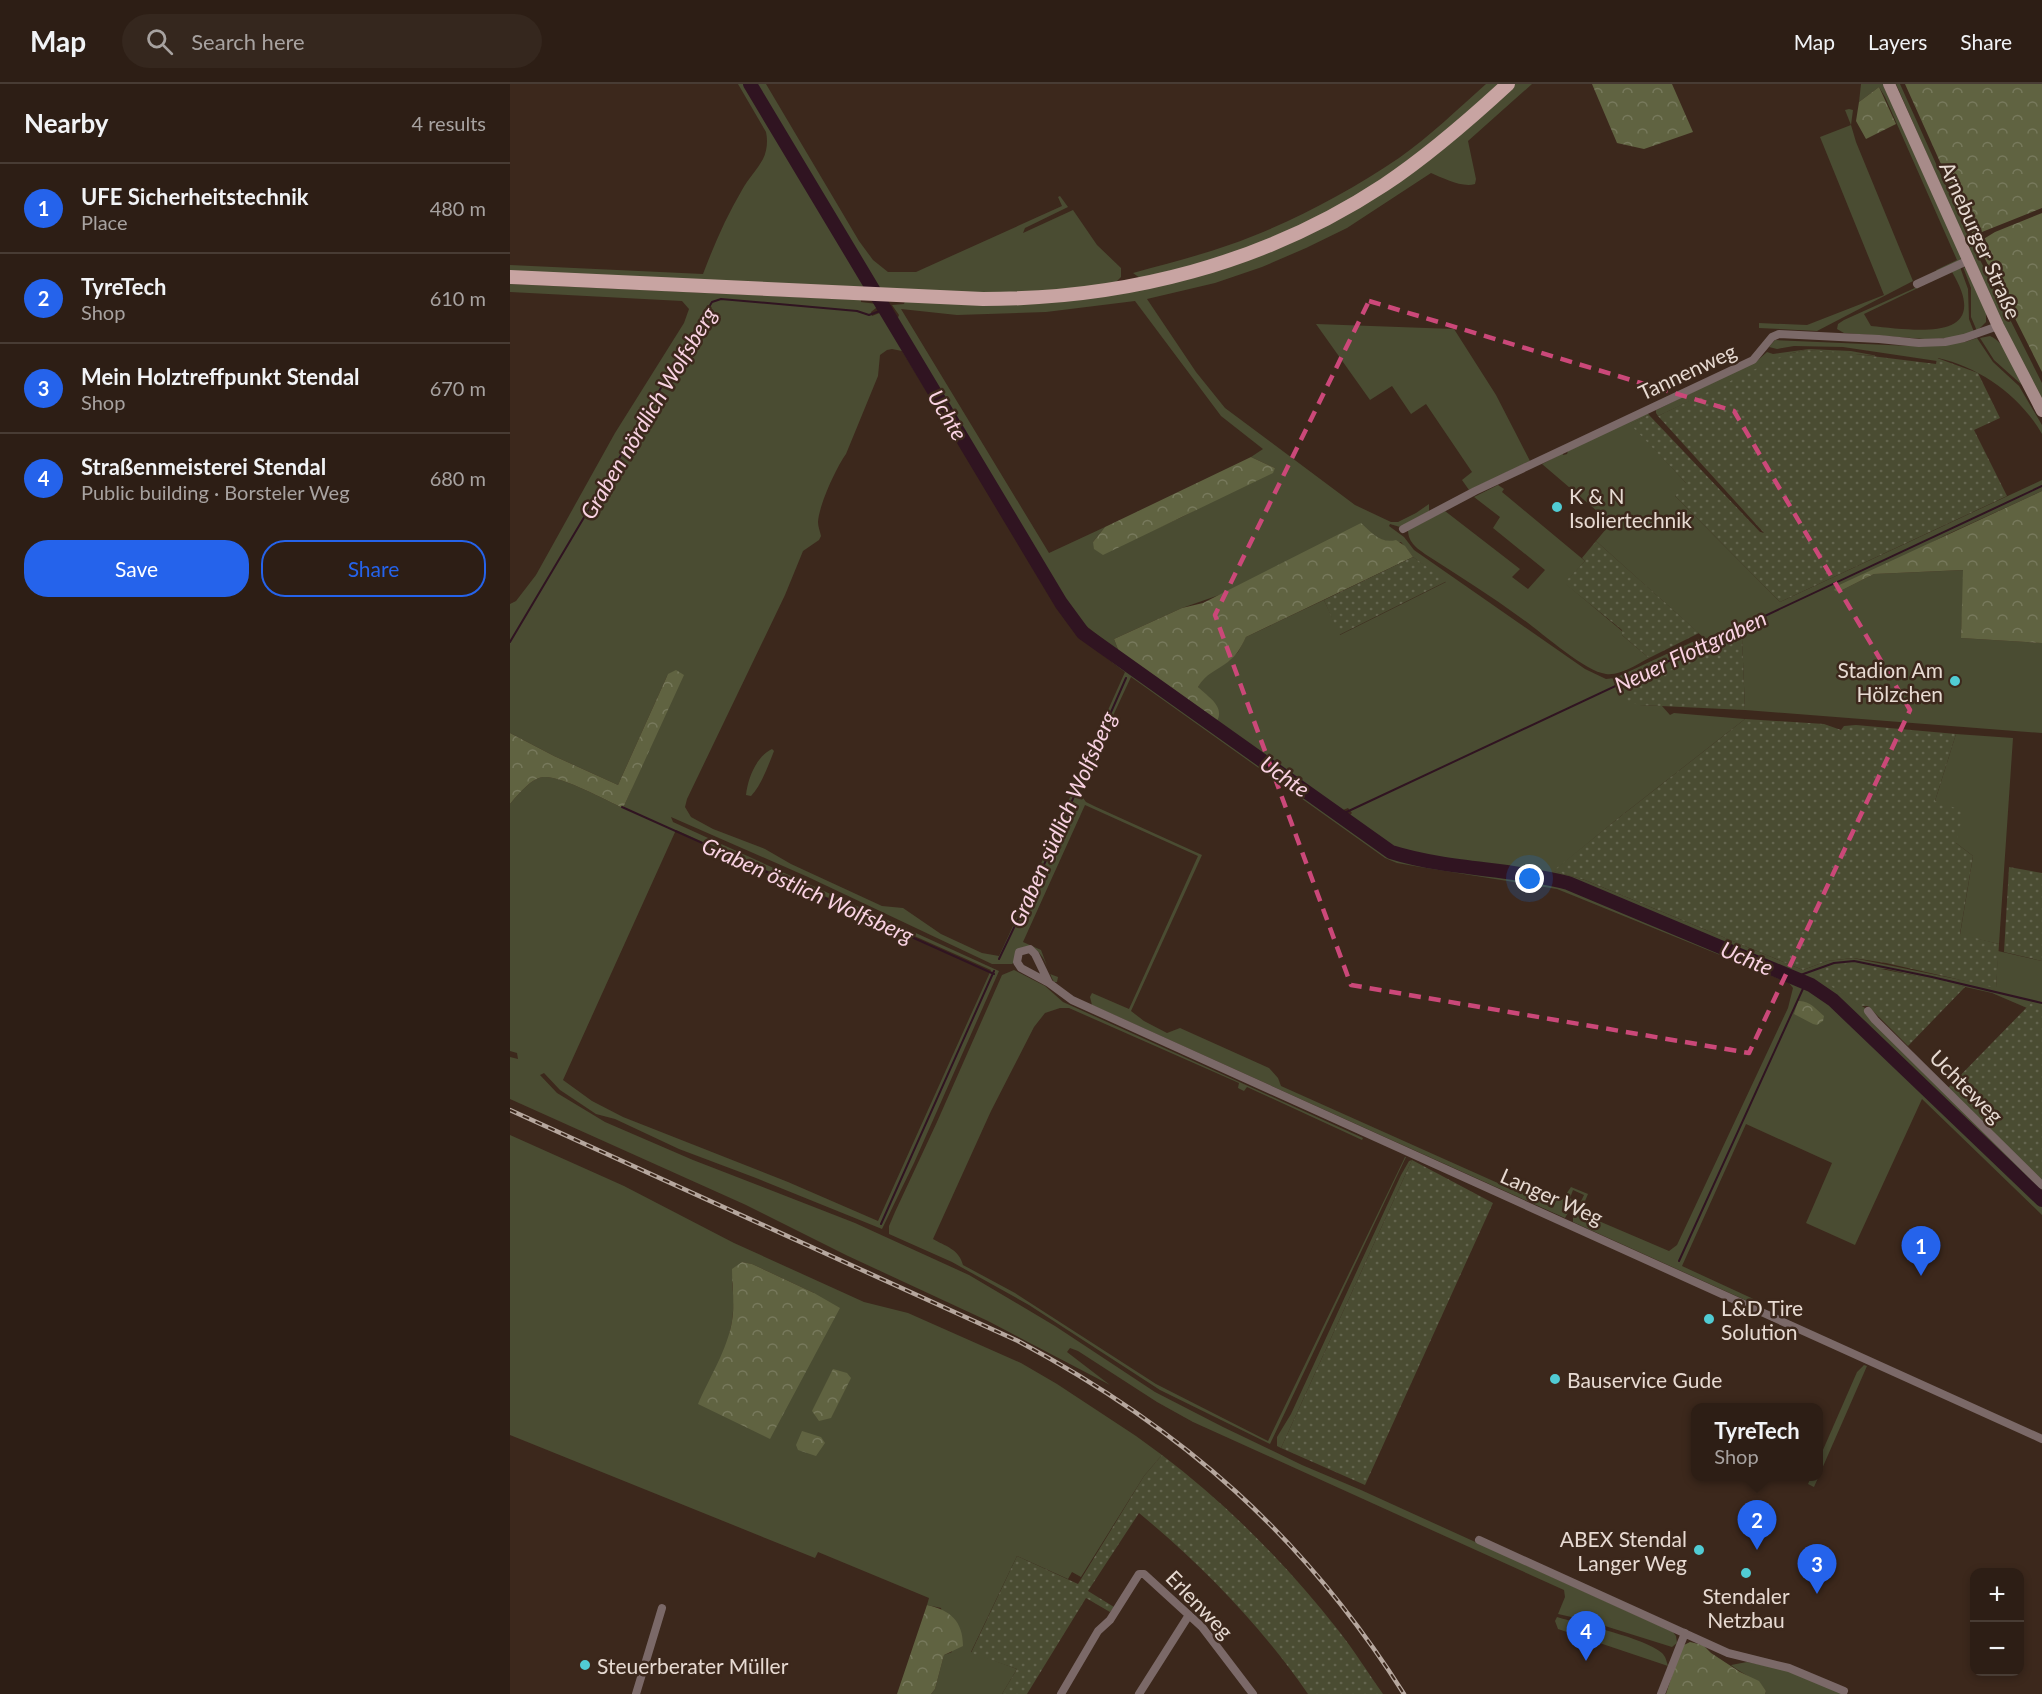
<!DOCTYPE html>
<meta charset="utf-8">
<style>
:root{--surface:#2d1e15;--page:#35271e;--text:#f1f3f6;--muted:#a7a2a0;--line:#483c34;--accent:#2563eb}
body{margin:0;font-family:Lato,sans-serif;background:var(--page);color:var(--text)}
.controls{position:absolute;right:18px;bottom:18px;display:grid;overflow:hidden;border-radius:12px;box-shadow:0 3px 9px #0003}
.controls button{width:54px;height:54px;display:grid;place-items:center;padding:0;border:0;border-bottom:2px solid var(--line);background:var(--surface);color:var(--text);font:30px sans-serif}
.you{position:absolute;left:1020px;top:795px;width:21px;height:21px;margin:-15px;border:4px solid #fff;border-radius:50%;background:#1a73e8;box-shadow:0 0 0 9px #1a73e833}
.badge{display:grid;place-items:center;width:39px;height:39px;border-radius:50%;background:var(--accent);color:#fff;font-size:20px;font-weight:700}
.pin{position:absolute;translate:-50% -50px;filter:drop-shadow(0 2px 3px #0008)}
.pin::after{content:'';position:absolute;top:32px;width:21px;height:18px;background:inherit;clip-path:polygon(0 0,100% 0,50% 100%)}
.popup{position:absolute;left:1181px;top:1319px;width:132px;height:78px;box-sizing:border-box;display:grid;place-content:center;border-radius:12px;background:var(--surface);filter:drop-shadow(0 2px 4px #0005);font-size:20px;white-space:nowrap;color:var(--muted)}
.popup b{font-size:22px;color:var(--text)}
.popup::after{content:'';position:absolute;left:50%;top:100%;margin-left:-12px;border:12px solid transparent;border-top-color:var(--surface)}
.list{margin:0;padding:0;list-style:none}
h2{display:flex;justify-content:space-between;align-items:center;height:78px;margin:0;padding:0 24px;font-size:26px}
h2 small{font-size:20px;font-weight:400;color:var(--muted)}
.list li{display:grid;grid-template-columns:39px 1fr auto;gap:18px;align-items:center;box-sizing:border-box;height:90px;padding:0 24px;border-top:2px solid var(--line)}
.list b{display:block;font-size:22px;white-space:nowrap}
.list p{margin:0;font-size:20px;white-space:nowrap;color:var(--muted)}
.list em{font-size:20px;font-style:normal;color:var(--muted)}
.actions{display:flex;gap:12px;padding:18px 24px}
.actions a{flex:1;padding:14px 0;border:2px solid var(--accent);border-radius:24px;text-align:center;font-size:21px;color:var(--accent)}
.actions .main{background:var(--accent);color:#fff}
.icon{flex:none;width:33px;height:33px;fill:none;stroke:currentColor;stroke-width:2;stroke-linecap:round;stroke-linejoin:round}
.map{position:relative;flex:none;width:1532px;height:1610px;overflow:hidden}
header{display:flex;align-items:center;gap:36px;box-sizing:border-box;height:84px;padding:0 30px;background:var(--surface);border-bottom:2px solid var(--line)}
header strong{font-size:28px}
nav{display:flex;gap:33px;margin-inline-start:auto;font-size:21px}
.search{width:420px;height:54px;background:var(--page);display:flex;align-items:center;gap:15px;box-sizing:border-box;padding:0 21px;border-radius:33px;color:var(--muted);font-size:22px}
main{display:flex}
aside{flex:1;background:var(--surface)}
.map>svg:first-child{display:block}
.grass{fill:#4a4c32;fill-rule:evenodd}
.forest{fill:url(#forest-crowns)}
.park{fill:url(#park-dots)}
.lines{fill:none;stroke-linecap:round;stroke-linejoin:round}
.stream{stroke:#301421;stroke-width:2}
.river{stroke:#301421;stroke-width:14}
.street{stroke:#7b6968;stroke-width:8}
.secondary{stroke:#a78b89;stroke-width:12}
.primary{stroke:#c8a4a2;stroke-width:14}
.rail-casing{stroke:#b6a79e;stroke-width:4.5}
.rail{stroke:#3c281c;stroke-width:2;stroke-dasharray:7;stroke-linecap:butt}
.marked{fill:none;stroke:#cb4879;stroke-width:4.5;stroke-dasharray:12 8;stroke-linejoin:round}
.poi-dot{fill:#51ccd4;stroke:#3c281c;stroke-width:2}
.labels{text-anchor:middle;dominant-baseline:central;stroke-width:5;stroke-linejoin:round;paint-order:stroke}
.street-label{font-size:21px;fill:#e7dad2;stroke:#3c281c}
.poi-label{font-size:21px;fill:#e7dad2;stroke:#3c281c;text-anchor:start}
.water-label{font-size:22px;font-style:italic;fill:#f9d2e2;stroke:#3c281c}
</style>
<header>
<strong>Map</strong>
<div class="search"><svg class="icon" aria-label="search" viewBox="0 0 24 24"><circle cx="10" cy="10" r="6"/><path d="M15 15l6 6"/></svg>Search here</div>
<nav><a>Map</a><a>Layers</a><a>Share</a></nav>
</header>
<main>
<aside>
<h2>Nearby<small>4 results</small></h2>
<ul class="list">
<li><span class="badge">1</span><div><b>UFE Sicherheitstechnik</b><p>Place</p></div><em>480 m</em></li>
<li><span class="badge">2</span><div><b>TyreTech</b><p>Shop</p></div><em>610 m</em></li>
<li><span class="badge">3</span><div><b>Mein Holztreffpunkt Stendal</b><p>Shop</p></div><em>670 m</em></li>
<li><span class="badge">4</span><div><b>Straßenmeisterei Stendal</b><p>Public building · Borsteler Weg</p></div><em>680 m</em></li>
</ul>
<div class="actions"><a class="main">Save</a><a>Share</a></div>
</aside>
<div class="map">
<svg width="1532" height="1610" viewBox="0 0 1532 1610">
<defs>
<pattern id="forest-crowns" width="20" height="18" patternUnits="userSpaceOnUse" patternTransform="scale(1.5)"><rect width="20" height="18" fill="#606341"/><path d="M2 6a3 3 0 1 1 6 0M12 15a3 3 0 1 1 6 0" fill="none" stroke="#77795c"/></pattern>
<pattern id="park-dots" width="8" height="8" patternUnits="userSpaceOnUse" patternTransform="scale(1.5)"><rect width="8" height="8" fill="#4a4c32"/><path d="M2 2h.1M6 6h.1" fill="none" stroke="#64654f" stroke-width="1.8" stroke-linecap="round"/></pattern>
</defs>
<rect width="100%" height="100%" fill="#3c281c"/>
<path class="grass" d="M228,0H235L358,203L0,190V181L193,190C204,161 216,133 232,106C238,95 247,86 253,75C257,67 258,57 256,48Z
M246,0H256L349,157L363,176L378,188H406L552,122L548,113L550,112L558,123L515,144L513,149L563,126L587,161L611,184V193L604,200L489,211L369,204Z
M976,0H991L907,72L820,128L717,173L630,194L623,189C655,180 688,172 719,161C779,140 837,109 889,74C920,52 948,25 976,0Z
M1005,0H1022L958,57L966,95L965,100C952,104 933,94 921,89L837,144L796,164L752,183L705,199L637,215L686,288L715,324L845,421L881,438H888L906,429L919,420V427L890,443L880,440L879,442L894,453L904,466L1075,585L1096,595L1105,594L1193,553L1086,457L1101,439L1032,380L1053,369V371L1057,370L1058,367L1137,328L1139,331L1121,340L1177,400L1165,412L1270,518L1532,396V407L1436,451L1328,508L1364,490L1454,486L1451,554L1532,559V649L1235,626L1232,554L1130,621L1152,622L1160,631L1164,629L1235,635L1106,736L1044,787L1075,796L1293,886L1317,877L1343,874L1486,903L1488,867L1532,877V919L1523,917L1517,924L1482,909L1376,885L1303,890L1355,924V928L1532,1106V1131L1412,1015L1345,1161L1296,1139L1322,1079L1236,1040L1172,1182L1250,1218L1244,1220L1063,1138V1134L1074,1111L1063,1106L1060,1114L1065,1117L1055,1134L582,921L580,913L582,909L619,925L688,772L575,721L513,858L531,866L540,890L548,893L547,898H544C537,885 535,869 521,863L502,880H482L298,793L161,733L163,738L489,887L404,1079L372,1145L246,1094L169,1065L105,1035L86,1030L50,1006L34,989L30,991L47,1009L95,1038L183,1076L345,1139L459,1191L545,1242L645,1308L713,1343L792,1381L851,1406L1163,1548L1166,1552L1167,1559L1162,1563L1079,1537L1048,1530L1055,1513L1054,1506L683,1338L647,1318L568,1267L560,1264L557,1268L600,1301L478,1237L338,1172L236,1121L0,1015V973L8,975L7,969L0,967V720C8,711 20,695 33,693C50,691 96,716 113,724L121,706L158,590L108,701L44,672L0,649V520L6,517L26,491L105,349L174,239L179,225L172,217L0,208V200L351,216V218L367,220L366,224L361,228L362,232L372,228L374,229L383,243L559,537L572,552L880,771L920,780L1052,801L1135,835L1136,829L1042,791L912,773C879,766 863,752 837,734L842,729L838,724L833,726L827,725L704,638L707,637L688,603L694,592L719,577L728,568L736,553L814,516L830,551L936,498L903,473L891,458H879L869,455L672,524L604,555L609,568L570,537L557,522L387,236L389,231L382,221L394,220L395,217L534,218L775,160L980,23ZM625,217L711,332L753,365L741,373L765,384L672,433L630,452L583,458L595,443L539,469L391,225L447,231L536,228ZM382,265L392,267L558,539L569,553L615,588C572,683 533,779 489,872L472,869L431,850L393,824L372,822L281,780L255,765L203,745L181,733L175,723L177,715L275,511L293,467L309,456L311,452C310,447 308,443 308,438C309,421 326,384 336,370L368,292L370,271L377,266ZM621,593L875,774L887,779L910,783L1047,805L1279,899L1283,904L1278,924L1167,1161L1159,1167L1070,1129L1078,1110L1061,1103L1052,1116C1038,1119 1023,1106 1009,1102C1003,1100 998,1103 990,1100L771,1002L768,994L759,984L670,944L657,949L634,937L621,927L692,771L584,722L576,718L568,707ZM166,746L481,886L368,1137L278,1098L113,1033L82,1017L53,996Z
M1351,0H1373L1452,173L1448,179L1427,188L1426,186L1447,176L1375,13L1369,3L1349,18Z
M1386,0H1390L1460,155L1454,154Z
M1339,25L1343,26L1341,41L1346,58L1403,197L1307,247L1249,244V239L1297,241L1374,211L1310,53L1341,41L1335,26Z
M1462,160L1532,299V318L1495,246L1459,164Z
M1450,183L1458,205L1459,235L1464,248L1440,254L1415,255L1334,249L1327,245L1328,240L1334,236L1407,203L1408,204L1354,230L1361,242C1404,246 1485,260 1442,188Z
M1453,183L1458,185L1476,227V238L1467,247L1461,233V204Z
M806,240L944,245L986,311L1020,377L959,406L952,396L962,388L916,320L901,330L882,302L860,316Z
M1480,252C1497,259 1504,285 1512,301L1484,276L1470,254Z
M1467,254L1483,278L1509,302L1532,341V350C1511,313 1470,283 1428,274L1427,277L1333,263L1284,262L1267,265L1259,263L1265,256L1401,262L1455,258Z
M1299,265L1341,267L1368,272L1295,266L1282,269L1148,332L1146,329V326L1247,277L1257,268L1263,270Z
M988,401L994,405L992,408L1075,477L1055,499L1112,547V551L1139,574C1126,581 1110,592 1096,590C1075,588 1030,547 1011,534C981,512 949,492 918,472C908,465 898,459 898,446L935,427L1010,485L1002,493L1018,505L1035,486L983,444L990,433L964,413Z
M1446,650L1503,654L1489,860L1450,851L1463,772L1446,759L1425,717Z
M262,665L264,667C258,682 252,700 241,712L236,711C238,694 246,673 262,665Z
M504,886L535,902L553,918L564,923L853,1054L852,1056L737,1003L734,1007L728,1004L729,999L559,924H550L535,929L524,943L481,1027L423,1155C435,1162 449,1165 453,1181L505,1209L646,1300L758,1357L895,1073H896L760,1360L650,1306L519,1221L442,1178L379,1150V1142L385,1128L427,1038L492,891Z
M0,1051L114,1102L224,1159L354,1218L398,1229L511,1279L547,1300L626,1352L652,1371L634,1392L571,1493L562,1488L558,1495L507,1472L461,1568L507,1585L492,1610H421L425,1605L434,1571L442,1568L431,1524L417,1521L419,1514L308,1468L305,1474L0,1351ZM232,1178L242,1180L304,1209L219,1252L222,1237L224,1218L222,1199Z
M902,1076L771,1364L767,1362V1353L781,1330L891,1091L899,1077Z
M1354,1281L1357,1282L1304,1403L1298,1400L1301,1393L1308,1392L1309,1375L1347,1288Z
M1047,1533C1071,1540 1135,1554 1152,1569C1156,1573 1156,1576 1158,1582L1048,1545L1045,1537Z
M1237,1578L1273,1585L1338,1610H1255L1256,1607C1247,1594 1233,1591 1221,1581Z"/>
<path class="forest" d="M1082,0H1162L1183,48L1134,65L1107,59Z
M1395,0H1532V124L1472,148L1465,150L1462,149Z
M1369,3L1386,40L1356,55L1346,37L1349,18Z
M1532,129V288L1467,159L1485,148Z
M741,373L765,384L763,389L593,471L584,465L583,458L595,443Z
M1532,407V559L1451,554L1453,486L1364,490L1328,508L1324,506L1327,502Z
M851,439C862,449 871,460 886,456L895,462L903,473L736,553C731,563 727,571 718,578C706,587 696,589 688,603C698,613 715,622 707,637L704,638L609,568L604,555L672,524L693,519Z
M166,586L174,591L113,724C96,716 50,691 33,693C20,695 8,711 0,720V649L44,672L108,701L158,590Z
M1288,917C1299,916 1306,925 1314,932L1313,937L1307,941L1303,940L1284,930Z
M232,1178L242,1180L304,1209L330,1224L260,1355L188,1320C199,1295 218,1264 222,1237C225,1220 222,1203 222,1185Z
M323,1285L337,1289L341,1294L321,1334L309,1337L302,1327Z
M292,1347L311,1353L315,1359L306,1372L288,1366L286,1361Z
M417,1521C440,1526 453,1537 453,1562L434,1571L425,1605L421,1610H387Z
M1180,1558L1193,1561L1201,1569L1230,1588L1249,1597L1256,1607L1255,1610H1156L1170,1567L1174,1561Z"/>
<path class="park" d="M1295,266L1329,268L1426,280L1427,274L1468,289L1490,334L1464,346L1497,412L1270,518L1165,412L1176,399L1120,340L1139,331L1250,448L1254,449L1148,332L1268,274L1282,269Z
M1086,457L1189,549L1139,574L1112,551V546L1054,499L1075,477L1072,474Z
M903,473L937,497L829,551L814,516Z
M1232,553L1235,626L1130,621L1118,618L1114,607Z
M1235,635L1314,640L1331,646L1334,642L1346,641L1446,650L1425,717L1454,727L1446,759L1463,772L1450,850L1489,860L1486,904L1376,879L1343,874L1317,877L1293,886L1075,796L1043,787L1106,736Z
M1499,783L1532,789V877L1494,868Z
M1339,879L1434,897L1455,903L1398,962L1358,922H1351L1302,890L1322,882Z
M1523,917L1532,919V1096L1438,1004Z
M902,1076L983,1119L855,1401L771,1364Z
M652,1371C718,1421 777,1481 828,1546C844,1566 858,1589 873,1610H798C751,1542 693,1482 629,1429L578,1507L604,1523L600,1528L576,1514L517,1610H492L507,1585L461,1569L507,1472L568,1500L634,1392Z"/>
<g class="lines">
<path class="stream" d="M0,558L202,218L211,215L347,227L359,231L375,225
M620,586L621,583
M112,723L484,890
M828,732L1532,402
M489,875L533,783L616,594
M1285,893L1324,879L1344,877L1422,893L1532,919
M371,1140L484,887
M1169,1177L1296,898"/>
<path class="river" d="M240,0L551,519L573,549L881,768C939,786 1000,784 1058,799L1301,901L1323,916L1532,1116"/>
<path class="street" d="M1407,200L1459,176
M893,445L965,407L1243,276L1262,253L1269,250L1369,255L1409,259L1435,258L1454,254L1488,242
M539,899L525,870L520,865L509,868L507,878L511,884L539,899L562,916L1532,1355
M1358,927L1365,936L1532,1101
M969,1456L1218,1569L1279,1584L1334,1607
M126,1610L152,1524
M551,1610L588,1547L600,1536L629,1490H634L692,1543L743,1610
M629,1610L679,1531
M1151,1610L1175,1549"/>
<path class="secondary" d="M1379,0L1488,242L1532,327"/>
<path class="primary" d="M0,193L473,215C616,215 754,180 874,101C919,71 959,36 998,0"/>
<g class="rail-casing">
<path id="rail" d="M0,1026L508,1257C673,1345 794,1452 894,1610"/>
</g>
<use href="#rail" class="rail"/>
</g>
<path class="marked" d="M859,217L1224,327L1400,626L1239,969L841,901L705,531Z"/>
<g class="poi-dot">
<circle cx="1047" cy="423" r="6"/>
<circle cx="1445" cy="597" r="6"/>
<circle cx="1199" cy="1235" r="6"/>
<circle cx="1045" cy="1295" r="6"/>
<circle cx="1189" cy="1466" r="6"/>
<circle cx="1236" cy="1489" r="6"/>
<circle cx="75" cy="1581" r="6"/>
</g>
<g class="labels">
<g class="street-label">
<text transform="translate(1471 156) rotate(66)">Arneburger Straße</text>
<text transform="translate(1177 287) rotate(-25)">Tannenweg</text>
<text transform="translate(1457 1002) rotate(45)">Uchteweg</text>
<text transform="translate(1042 1112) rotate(24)">Langer Weg</text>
<text transform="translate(690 1520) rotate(46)">Erlenweg</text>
</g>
<g class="poi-label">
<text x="1059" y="411">K &amp; N<tspan x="1059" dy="24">Isoliertechnik</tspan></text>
<text x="1433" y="585" text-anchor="end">Stadion Am<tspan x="1433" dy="24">Hölzchen</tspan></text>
<text x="1211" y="1223">L&amp;D Tire<tspan x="1211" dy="24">Solution</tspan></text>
<text x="1057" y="1295">Bauservice Gude</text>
<text x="1177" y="1454" text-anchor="end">ABEX Stendal<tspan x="1177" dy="24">Langer Weg</tspan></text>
<text x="1236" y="1511" text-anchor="middle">Stendaler<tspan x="1236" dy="24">Netzbau</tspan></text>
<text x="87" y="1581">Steuerberater Müller</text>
</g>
<g class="water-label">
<text transform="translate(138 329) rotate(-59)">Graben nördlich Wolfsberg</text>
<text transform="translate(438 331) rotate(59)">Uchte</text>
<text transform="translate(1180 567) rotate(-25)">Neuer Flottgraben</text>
<text transform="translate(775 692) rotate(35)">Uchte</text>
<text transform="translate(552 735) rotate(-66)">Graben südlich Wolfsberg</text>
<text transform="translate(298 806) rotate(24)">Graben östlich Wolfsberg</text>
<text transform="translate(1237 874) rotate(23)">Uchte</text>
</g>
</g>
</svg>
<div class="controls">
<button>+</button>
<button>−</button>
</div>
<div class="you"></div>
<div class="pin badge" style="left:1411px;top:1192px">1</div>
<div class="pin badge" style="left:1247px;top:1466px">2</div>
<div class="popup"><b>TyreTech</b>Shop</div>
<div class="pin badge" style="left:1307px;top:1510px">3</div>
<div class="pin badge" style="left:1076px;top:1577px">4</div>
</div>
</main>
